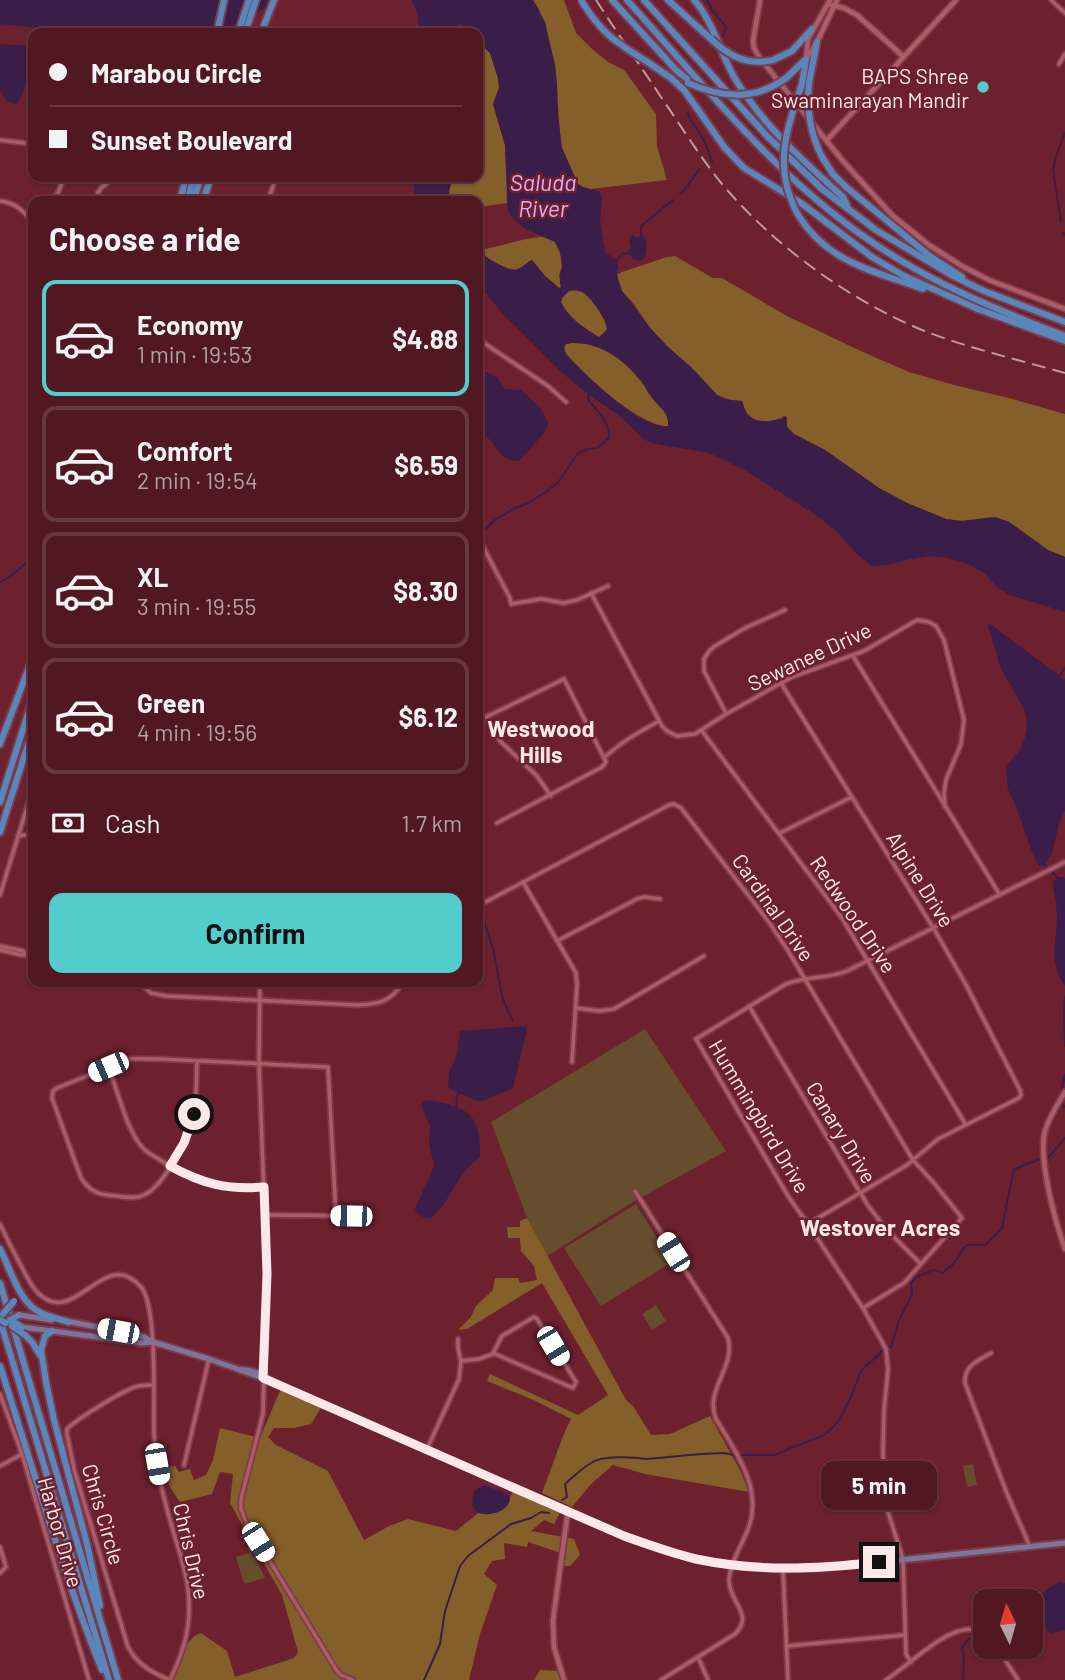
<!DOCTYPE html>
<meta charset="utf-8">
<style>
body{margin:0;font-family:Barlow,sans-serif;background:#58212a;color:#f1f3f6;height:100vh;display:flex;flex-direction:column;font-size:26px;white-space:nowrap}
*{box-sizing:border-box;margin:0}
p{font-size:23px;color:#b5a0a5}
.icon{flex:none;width:38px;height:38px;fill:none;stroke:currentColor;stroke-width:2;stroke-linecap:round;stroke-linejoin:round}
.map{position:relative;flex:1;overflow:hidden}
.panel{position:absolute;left:28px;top:196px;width:455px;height:791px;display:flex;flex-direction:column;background:#521822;border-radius:14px;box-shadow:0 2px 5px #0004,0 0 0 2px #683740}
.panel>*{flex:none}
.guide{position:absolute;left:28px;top:28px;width:455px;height:154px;border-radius:14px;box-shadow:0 2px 5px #0004,0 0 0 2px #683740;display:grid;align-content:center;height:154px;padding:0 21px;background:#521822}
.needle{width:46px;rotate:355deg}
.buttons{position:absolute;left:973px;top:1589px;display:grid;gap:14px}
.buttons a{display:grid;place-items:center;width:70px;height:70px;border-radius:14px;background:#521822;box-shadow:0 2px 5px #0004,0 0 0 2px #683740;font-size:35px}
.end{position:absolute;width:32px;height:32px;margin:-16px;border:9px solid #fce8e9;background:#111;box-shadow:0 0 0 4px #111}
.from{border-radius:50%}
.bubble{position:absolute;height:49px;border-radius:14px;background:#521822;box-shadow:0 2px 5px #0004,0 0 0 2px #683740;font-size:23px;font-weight:700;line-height:49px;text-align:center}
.car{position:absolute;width:21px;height:42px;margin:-21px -10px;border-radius:9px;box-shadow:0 0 5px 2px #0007;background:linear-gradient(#fff 24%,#345 0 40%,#fff 0 76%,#345 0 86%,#fff 0)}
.guide b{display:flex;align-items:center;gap:24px;height:66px;font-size:26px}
.guide b+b{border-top:2px solid #683740}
.guide i{width:18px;height:18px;background:#f1f3f6}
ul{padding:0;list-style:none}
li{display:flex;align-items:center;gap:21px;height:116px;margin:0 14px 10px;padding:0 7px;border:4px solid #683740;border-radius:14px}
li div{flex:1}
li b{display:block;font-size:26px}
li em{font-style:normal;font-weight:700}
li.active{border-color:#53cdcb}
li>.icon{width:63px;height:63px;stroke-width:1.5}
h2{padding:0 21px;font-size:32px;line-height:84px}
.pay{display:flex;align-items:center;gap:18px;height:77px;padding:0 21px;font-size:26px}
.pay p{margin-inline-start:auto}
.action{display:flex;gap:14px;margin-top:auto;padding:14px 21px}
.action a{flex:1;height:80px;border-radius:14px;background:#53cdcb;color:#111;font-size:28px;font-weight:700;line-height:80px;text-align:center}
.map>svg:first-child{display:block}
.green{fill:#654d2d}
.forest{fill:#845f2a}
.water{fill:#3b1d49;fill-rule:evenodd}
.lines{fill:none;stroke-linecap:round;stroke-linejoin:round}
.stream{stroke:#3b1d49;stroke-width:2}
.minor-casing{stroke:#7b3c4d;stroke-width:7}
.tertiary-casing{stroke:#7b3c4d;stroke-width:8}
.primary-casing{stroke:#7b3c4d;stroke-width:9}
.motorway-casing{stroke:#7b3c4d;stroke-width:10}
.minor{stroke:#ae5b65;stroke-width:3.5}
.tertiary{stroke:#ae5b65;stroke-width:4.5}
.primary{stroke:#7c7599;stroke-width:5}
.motorway{stroke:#5a87bb;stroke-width:6}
.rail{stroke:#c3989e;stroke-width:2;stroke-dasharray:14 7;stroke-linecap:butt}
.motorway-bridge-casing{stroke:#7b3c4d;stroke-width:10;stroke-linecap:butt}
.motorway-bridge{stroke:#5a87bb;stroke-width:6}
.route{stroke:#fce8e9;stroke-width:9}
.poi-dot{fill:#53cdcb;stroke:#6d202e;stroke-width:2.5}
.labels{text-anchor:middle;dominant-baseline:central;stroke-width:5;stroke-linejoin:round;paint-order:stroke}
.poi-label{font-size:21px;fill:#fce8e9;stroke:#6d202e;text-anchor:end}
.street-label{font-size:21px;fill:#fce8e9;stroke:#6d202e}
.water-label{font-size:23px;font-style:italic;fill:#ddacf7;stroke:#6d202e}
.neighbourhood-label{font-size:23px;font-weight:bold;fill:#fce8e9;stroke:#6d202e}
</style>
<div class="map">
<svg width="1065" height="1680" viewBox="0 0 1065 1680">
<rect width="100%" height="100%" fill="#6d202e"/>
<g class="green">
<polygon points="645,1029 726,1151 636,1200 547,1256 527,1218 491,1122"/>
<polygon points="636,1204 672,1262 601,1306 564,1248"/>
<polygon points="656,1305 666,1321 652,1330 642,1314"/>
<polygon points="973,1464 977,1485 967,1487 963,1466"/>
<polygon points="249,1545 253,1556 254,1555 265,1578 244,1584 236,1557 249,1553 248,1546"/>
</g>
<g class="forest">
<polygon points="533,0 564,0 576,33 592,49 608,62 624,70 656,114 657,146 667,180 591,189 580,186 578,184 562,148 560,134 555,65 539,9"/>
<polygon points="478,42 490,53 498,78 499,88 493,104 505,145 507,203 478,207 478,201 450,201 449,191 453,177 478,177"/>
<path d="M546,236L555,242L560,253L562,266L559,275L561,287L559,288L545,276L532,260C527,262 522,268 516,270C508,272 485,256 478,251L526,239Z"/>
<path d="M675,256L713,278H722L787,316L863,352L909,372L954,385L1009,398L1065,414V557L1048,550L1009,522L995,517L962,521L946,519L907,503L879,488L825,450L794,434L787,427V417L783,416L780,420C766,422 751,423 745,409L728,399L717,395L690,366L668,347L651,329L633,303L622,291L616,275L622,272L667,257Z"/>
<path d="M569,291C575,290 575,290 581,292C590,295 607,320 607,329L599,337C585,329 568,317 561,302L562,298Z"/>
<path d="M577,342C604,345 624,360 641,381C645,386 648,393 653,399C661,409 668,412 669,426C643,429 577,371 563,349L566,344Z"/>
<polygon points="527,1218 626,1400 633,1406 651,1435 670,1434 710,1416 740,1470 749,1492 645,1474 613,1465 591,1484 572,1507 542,1493 563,1436 571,1419 536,1401 487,1381 490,1374 578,1415 608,1395 542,1283 467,1329 458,1330 470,1318 476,1306 493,1290 495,1278 518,1278 520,1283 537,1280 534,1266 521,1251 520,1238 508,1238 507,1227 520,1227 520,1221"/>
<path d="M282,1386L324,1403L311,1424L294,1428H274L268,1437L276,1445L328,1471L364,1540L389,1526L408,1519L456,1531L478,1513H496L509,1501L514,1487L562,1509L554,1524L544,1520L531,1531L574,1539L580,1555L570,1566H560L561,1553L528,1542L527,1547L504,1543L505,1559L492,1561L484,1574L497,1585L480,1634L469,1680H170C176,1666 186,1637 201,1633L227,1651L235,1677L294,1658L298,1652L282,1595L230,1503L233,1474L220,1472L212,1494L180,1502C172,1491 166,1481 164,1467L175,1466L179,1472L190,1469L194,1480L206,1475L213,1460L220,1428L260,1438Z"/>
<polygon points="540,1670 561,1671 565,1680 534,1680"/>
</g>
<g class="water">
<path d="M0,0H273C255,18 234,27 209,33H65L48,29L0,24Z"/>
<path d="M412,0H533L545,22L555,65L557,83L558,116L562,148L578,184L585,188L595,190L600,192L602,198L600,220L605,252L617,261L618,266L617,275L622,291L651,329L668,347L696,372L717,395L723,399L742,401C744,405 744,409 746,413C753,426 778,421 786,416L787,427L794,434L825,450L879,488L907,503L946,519L962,521L995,517L1009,522L1048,550L1065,557V612L1010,595L998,588L984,573L970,565L949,558L931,556L911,559L888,565L872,566L858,555L837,532L816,515L746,471L709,453L651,443L644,439L617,414L589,395L559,370L501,312L478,283V251C485,257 510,273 518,269C524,267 527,262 532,260L545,276L559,288L561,287C558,275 562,274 562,264C562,256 559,249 555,242L525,229L512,217L507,208V182L505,145L493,104L499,88L498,78L490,53L478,42V33H467L461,24L459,25L460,33H420L417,12ZM569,291C574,290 576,290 581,291C590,295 607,320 607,329L604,334L599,337C585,329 567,317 561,302L562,298ZM571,343C600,342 624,359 641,381C645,386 648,393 653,399C661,409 669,412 668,426C640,430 585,374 566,354L564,347L566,344Z"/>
<path d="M0,44L33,46V71C23,80 26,95 16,104L8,102L0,91Z"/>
<polygon points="414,177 453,177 449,191 450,201 415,201"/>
<polygon points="633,235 637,238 641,235 644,236 647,244 645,257 640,261 634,260 628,253 631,247 629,238"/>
<path d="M487,372L497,377L505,389L521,390L540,407L548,423L545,432L519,461C504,462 499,451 491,441C487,437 482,433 478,429V373Z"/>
<polygon points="990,624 1065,680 1065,810 1059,823 1052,854 1044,865 1039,866 1033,855 1017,809 1008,789 1006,771 1008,764 1020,750 1024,741 1027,727 1026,716 1024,709 1001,669 988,626"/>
<path d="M1059,877H1064L1065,880V985C1049,966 1056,942 1057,920C1057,908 1055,897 1053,886V882Z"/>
<polygon points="525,1026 527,1029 513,1088 480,1102 458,1093 448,1087 449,1073 457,1054 460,1031"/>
<path d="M425,1100C466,1105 482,1113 480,1158C457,1171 452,1201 431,1218C424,1218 418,1216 415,1209L434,1166L429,1143L430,1126L421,1105Z"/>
<path d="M484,1485L510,1495C510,1500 510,1502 507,1506C501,1514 480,1518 474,1509C471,1504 473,1497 474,1491Z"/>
<polygon points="1059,1582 1065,1583 1065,1630 1050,1634 1037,1615 1036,1602 1046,1590"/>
</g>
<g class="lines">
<g class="stream">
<polyline points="707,0 712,10 726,27 723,36"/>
<path d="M688,113C690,122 699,130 703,139C707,146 709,154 712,162"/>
<polyline points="681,194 700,169"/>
<polyline points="1061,222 1053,170 1056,156 1065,133"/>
<polyline points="1064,233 1065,235"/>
<polyline points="641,236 641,226 673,200"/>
<polyline points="617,261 622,254 629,253"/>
<path d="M482,533L495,520L515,508L529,503L557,484L578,453L587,449L597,448L609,438C611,425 598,411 589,401L588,397L590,394"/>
<path d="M0,582C14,577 21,565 33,558"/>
<polyline points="1059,676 1065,668"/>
<polyline points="1044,864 1059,879"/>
<path d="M481,910C485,926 492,942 495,958C500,983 499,997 513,1021"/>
<polyline points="1065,997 1064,1011 1065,1046"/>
<polyline points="1061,1093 1065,1075"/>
<polyline points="1062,1099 1062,1104 1065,1107"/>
<polyline points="456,1106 458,1093"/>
<polyline points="1047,1159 1065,1138"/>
<path d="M887,1347H891L899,1320L912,1295L911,1283L916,1277L933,1270L943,1273C947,1269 953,1265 956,1260C967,1243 963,1244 985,1245L1002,1228L1014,1169L1040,1159"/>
<polyline points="741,1455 774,1455 824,1435 831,1429 840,1419 851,1397 861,1371 883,1350"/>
<path d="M562,1500L567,1497L565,1484C573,1477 582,1468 591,1463C602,1455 633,1457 647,1459L701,1454L724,1453L734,1455"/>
<polyline points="1031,1617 1037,1615"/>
<polyline points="979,1627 980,1624 985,1621"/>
<polyline points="424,1680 440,1644 445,1611 460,1566 468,1556 511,1524 531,1518 541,1512 549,1513"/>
<polyline points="963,1680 964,1660 962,1647 970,1638 978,1635"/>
</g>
<g class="minor-casing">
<g id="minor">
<polyline points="1051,0 1065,13"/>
<polyline points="319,33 329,32 338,33"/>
<polyline points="1059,64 1065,54"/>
<polyline points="0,140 33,144"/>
<polyline points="270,196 279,201"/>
<path d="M0,201C16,203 24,211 33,223"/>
<polyline points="49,201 58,193 64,177"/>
<polyline points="93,201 101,188 115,177"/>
<polyline points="268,201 276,177"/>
<polyline points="478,339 548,386 566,402"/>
<polyline points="478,537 510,598 511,604 541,599 564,603 577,600 608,586"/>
<polyline points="591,593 662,726 667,731 677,736 695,734 726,714 792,677 864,651 917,620 929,622 936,626 944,640 964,720 961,744 946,780 944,793 945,807"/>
<polyline points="853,656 1000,895"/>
<polyline points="781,683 934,929 965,983 1020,1090 1021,1095 1019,1098 938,1139 907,1165 808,1224"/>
<polyline points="726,713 704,671 704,659 710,650 715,646 745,628 785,610"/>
<polyline points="486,717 501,742 537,776 551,796"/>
<polyline points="478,721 564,679 604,758"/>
<polyline points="702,731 842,918 966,1125"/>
<path d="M497,823L602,767L606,762L604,758C621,742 639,732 659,721"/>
<polyline points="780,833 852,797"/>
<polyline points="18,836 33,834"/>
<polyline points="523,882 576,973 577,985 572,1062"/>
<polyline points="0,895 33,788"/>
<polyline points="478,906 669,805 674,804 681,808 769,922 787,949 913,1160 934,1183 962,1218 904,1283 863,1308"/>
<polyline points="557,941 637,899 644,897 660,899"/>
<polyline points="0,946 23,951 27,955 22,955 0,950"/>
<path d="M139,982L151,993L166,996L358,1005C382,1004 390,1001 404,982"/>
<polyline points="260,982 259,1063 267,1274 263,1414 241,1499 241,1509 246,1522 337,1671 341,1675 353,1680"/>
<polyline points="749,1006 867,1204 885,1228 921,1264"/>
<polyline points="576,1008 600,1011 614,1009 704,956"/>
<path d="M197,1061C196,1078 197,1097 194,1114C190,1136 164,1186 144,1195C136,1199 126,1197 117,1196C100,1195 91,1193 81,1178L52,1098L53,1091L57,1088L129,1059C153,1058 177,1060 201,1061C243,1063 286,1065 328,1067L336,1216"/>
<path d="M108,1067C118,1090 126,1129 142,1147C147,1153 154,1156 160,1160C196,1182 222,1190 264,1187"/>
<path d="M635,1191L728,1338C736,1367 704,1390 716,1419C735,1451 764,1489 748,1529C742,1545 730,1563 729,1580C729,1603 755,1614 735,1634L661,1680"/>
<polyline points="265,1215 366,1216"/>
<path d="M0,1224C6,1237 12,1249 19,1262C25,1272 29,1284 38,1293C75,1330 104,1244 141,1287C158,1307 153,1403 154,1433C155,1465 163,1496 172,1527C179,1552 189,1577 189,1604C190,1632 182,1655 170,1680"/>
<polygon points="534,1317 537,1319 576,1382 573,1388 493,1353 502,1336"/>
<path d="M991,1353C978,1361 964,1365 965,1383L1006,1491L1030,1547"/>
<polyline points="461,1361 479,1359 493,1354"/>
<path d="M152,1385C146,1385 141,1385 135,1387C121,1392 78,1418 67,1429V1434L74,1469L128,1647C137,1664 152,1673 170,1680"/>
<polyline points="0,1394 22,1454 89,1680"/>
<polyline points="427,1449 459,1379 461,1361 458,1348 458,1339"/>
<polyline points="184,1465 209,1359"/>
<polyline points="0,1466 22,1454"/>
<polyline points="0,1547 6,1567 0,1573"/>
<polyline points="783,1569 788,1680"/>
<polyline points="787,1646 905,1635"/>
<polyline points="997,1647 1018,1680"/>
<polyline points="698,1657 708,1680"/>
<path d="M911,1662L906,1654L903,1559L888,1512L885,1486L883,1452L884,1410L888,1370L886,1349L863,1308L814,1233L788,1196L696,1039L786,984C806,976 827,979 847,971L1065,862"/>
<path d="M886,1680C907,1666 940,1634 963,1630C971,1628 978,1630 985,1634"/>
</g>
</g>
<g class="tertiary-casing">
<g id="tertiary">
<polyline points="760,0 753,41 754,48 759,57 842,160 892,215 929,245 962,266 989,280 1065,309"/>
<polyline points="828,4 844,8 857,15 904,57"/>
<polyline points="806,59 817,42 837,0"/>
<polyline points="806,59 808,39 830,0"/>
<polyline points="827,140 956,0"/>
<path d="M1065,1092C1057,1105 1049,1117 1045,1131C1038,1159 1055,1221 1065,1249"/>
<polyline points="564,1680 554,1647 553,1620 568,1511"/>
</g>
</g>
<g class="primary-casing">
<g id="primary">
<polyline points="19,1315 52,1320"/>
<polyline points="66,1321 123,1332 144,1337 153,1342 209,1359 260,1377"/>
<polyline points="22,1327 143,1343 151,1342"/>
<path d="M240,1370C253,1368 267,1379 279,1385L624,1536L671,1552L699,1560L741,1566L783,1569L823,1568L1065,1543"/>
</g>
</g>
<g class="motorway-casing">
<g id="motorway">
<polyline points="612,0 676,70 693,84"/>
<path d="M627,0C703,84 775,176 869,240C929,282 997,310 1065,336"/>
<polyline points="644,0 767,136 822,189 876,230 953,276 984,291 1065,322"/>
<polyline points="668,0 711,39"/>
<path d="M694,0C713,21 720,52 734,77C762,124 802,160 843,197L847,205"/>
<polyline points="217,33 224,0"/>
<polyline points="238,33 249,0"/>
<polyline points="245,33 256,0"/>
<polyline points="261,33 274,0"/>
<polyline points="773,60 792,51 812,29"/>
<polyline points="646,61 671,78 684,90 725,148 744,168 801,203 872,257 904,276 978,309 1065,341"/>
<polyline points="786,78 806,59"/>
<polyline points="809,83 817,42"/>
<polyline points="802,84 806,59"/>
<polyline points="822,157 833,174 846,187 931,257 962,277"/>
<polyline points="180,201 186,177"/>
<polyline points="187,201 194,177"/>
<polyline points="193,201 201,177"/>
<polyline points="203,201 211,177"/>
<path d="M797,213C827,263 872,270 923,289"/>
<polyline points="0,744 33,657"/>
<polyline points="0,802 33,698"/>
<polyline points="0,832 33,729"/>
<path d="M0,1249C11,1270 19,1303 41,1313C49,1317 59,1319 68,1322"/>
<polyline points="0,1283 118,1680"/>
<polyline points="0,1320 109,1680"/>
<polyline points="52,1331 45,1336 41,1350 46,1382 54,1420 87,1544 100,1606"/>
<polyline points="25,1335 32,1342 40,1355"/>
<path d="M0,1366C33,1468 62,1571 102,1670"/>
</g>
</g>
<use href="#minor" class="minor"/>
<use href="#tertiary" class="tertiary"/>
<use href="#primary" class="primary"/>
<use href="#motorway" class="motorway"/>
<path class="rail" d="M596,0C617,33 640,65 661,97C681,126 700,157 722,184C775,247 852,302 927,332C972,349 1019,360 1065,373"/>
<g class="motorway-bridge-casing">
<g id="motorway-bridge">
<path d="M581,0C601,33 614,41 646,61"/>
<path d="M711,39C729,56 747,66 773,60"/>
<path d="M688,83C722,98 755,101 786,78"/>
<path d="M809,83C806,110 810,133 822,157"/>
<path d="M797,213C773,166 786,131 802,84"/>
<polyline points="3,1314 14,1301"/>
<polyline points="19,1315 10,1320 22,1327"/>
<polyline points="0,1320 6,1323"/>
<polyline points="12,1326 25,1335"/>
</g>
</g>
<use href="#motorway-bridge" class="motorway-bridge"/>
</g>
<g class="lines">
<path class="route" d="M194,1114L184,1143L170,1166C203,1184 227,1190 264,1187L267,1274L263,1378L624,1536C647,1544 671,1553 696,1559C757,1572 817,1569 879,1562"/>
</g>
<circle class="poi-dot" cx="983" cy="87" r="7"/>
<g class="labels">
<g class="poi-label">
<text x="969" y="75">BAPS Shree<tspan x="969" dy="24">Swaminarayan Mandir</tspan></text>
</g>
<g class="street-label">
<text transform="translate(809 656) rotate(-25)">Sewanee Drive</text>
<text transform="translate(921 879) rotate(58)">Alpine Drive</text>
<text transform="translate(774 907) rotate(55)">Cardinal Drive</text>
<text transform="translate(854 914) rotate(56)">Redwood Drive</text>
<text transform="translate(760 1116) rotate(59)">Hummingbird Drive</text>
<text transform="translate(842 1132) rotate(59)">Canary Drive</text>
<text transform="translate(104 1514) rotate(74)">Chris Circle</text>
<text transform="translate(61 1532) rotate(74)">Harbor Drive</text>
<text transform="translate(192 1551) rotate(77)">Chris Drive</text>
</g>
<g class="water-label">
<text x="543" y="182">Saluda<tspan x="543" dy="26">River</tspan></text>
</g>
<g class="neighbourhood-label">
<text x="541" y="728">Westwood<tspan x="541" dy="26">Hills</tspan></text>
<text x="880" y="1227">Westover Acres</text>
</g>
</g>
</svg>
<div class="buttons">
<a><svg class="needle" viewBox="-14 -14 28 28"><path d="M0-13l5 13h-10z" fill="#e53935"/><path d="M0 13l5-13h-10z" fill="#b5a0a5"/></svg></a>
</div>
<i class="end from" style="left:194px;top:1114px"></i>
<i class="end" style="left:879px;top:1562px"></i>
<div class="bubble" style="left:821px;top:1461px;width:116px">5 min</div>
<i class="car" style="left:108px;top:1067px;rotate:247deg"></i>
<i class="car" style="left:351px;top:1216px;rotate:271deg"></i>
<i class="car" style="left:673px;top:1252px;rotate:328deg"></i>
<i class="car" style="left:118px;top:1331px;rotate:281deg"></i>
<i class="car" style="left:553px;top:1346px;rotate:149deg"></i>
<i class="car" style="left:157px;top:1464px;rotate:170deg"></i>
<i class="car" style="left:258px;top:1542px;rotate:148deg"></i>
<div class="guide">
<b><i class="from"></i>Marabou Circle</b>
<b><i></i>Sunset Boulevard</b>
</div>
<section class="panel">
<h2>Choose a ride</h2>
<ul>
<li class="active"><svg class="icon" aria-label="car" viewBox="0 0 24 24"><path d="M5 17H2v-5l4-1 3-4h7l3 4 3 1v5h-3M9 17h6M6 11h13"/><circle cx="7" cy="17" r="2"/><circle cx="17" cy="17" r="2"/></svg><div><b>Economy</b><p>1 min · 19:53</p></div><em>$4.88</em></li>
<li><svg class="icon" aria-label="car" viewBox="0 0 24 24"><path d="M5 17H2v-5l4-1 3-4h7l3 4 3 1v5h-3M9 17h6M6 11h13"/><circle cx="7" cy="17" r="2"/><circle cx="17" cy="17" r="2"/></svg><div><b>Comfort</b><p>2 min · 19:54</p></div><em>$6.59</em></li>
<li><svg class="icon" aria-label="car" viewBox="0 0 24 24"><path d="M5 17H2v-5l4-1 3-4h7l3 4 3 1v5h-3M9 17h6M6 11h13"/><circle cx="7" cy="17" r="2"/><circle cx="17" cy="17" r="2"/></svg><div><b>XL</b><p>3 min · 19:55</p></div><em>$8.30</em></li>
<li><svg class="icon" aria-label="car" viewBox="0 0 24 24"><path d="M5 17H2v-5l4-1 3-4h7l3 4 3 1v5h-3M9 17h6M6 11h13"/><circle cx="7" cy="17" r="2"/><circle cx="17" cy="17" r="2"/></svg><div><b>Green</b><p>4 min · 19:56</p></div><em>$6.12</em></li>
</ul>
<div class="pay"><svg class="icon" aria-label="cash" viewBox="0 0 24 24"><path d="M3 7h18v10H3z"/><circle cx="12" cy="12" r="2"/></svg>Cash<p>1.7 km</p></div>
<div class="action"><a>Confirm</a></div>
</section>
</div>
